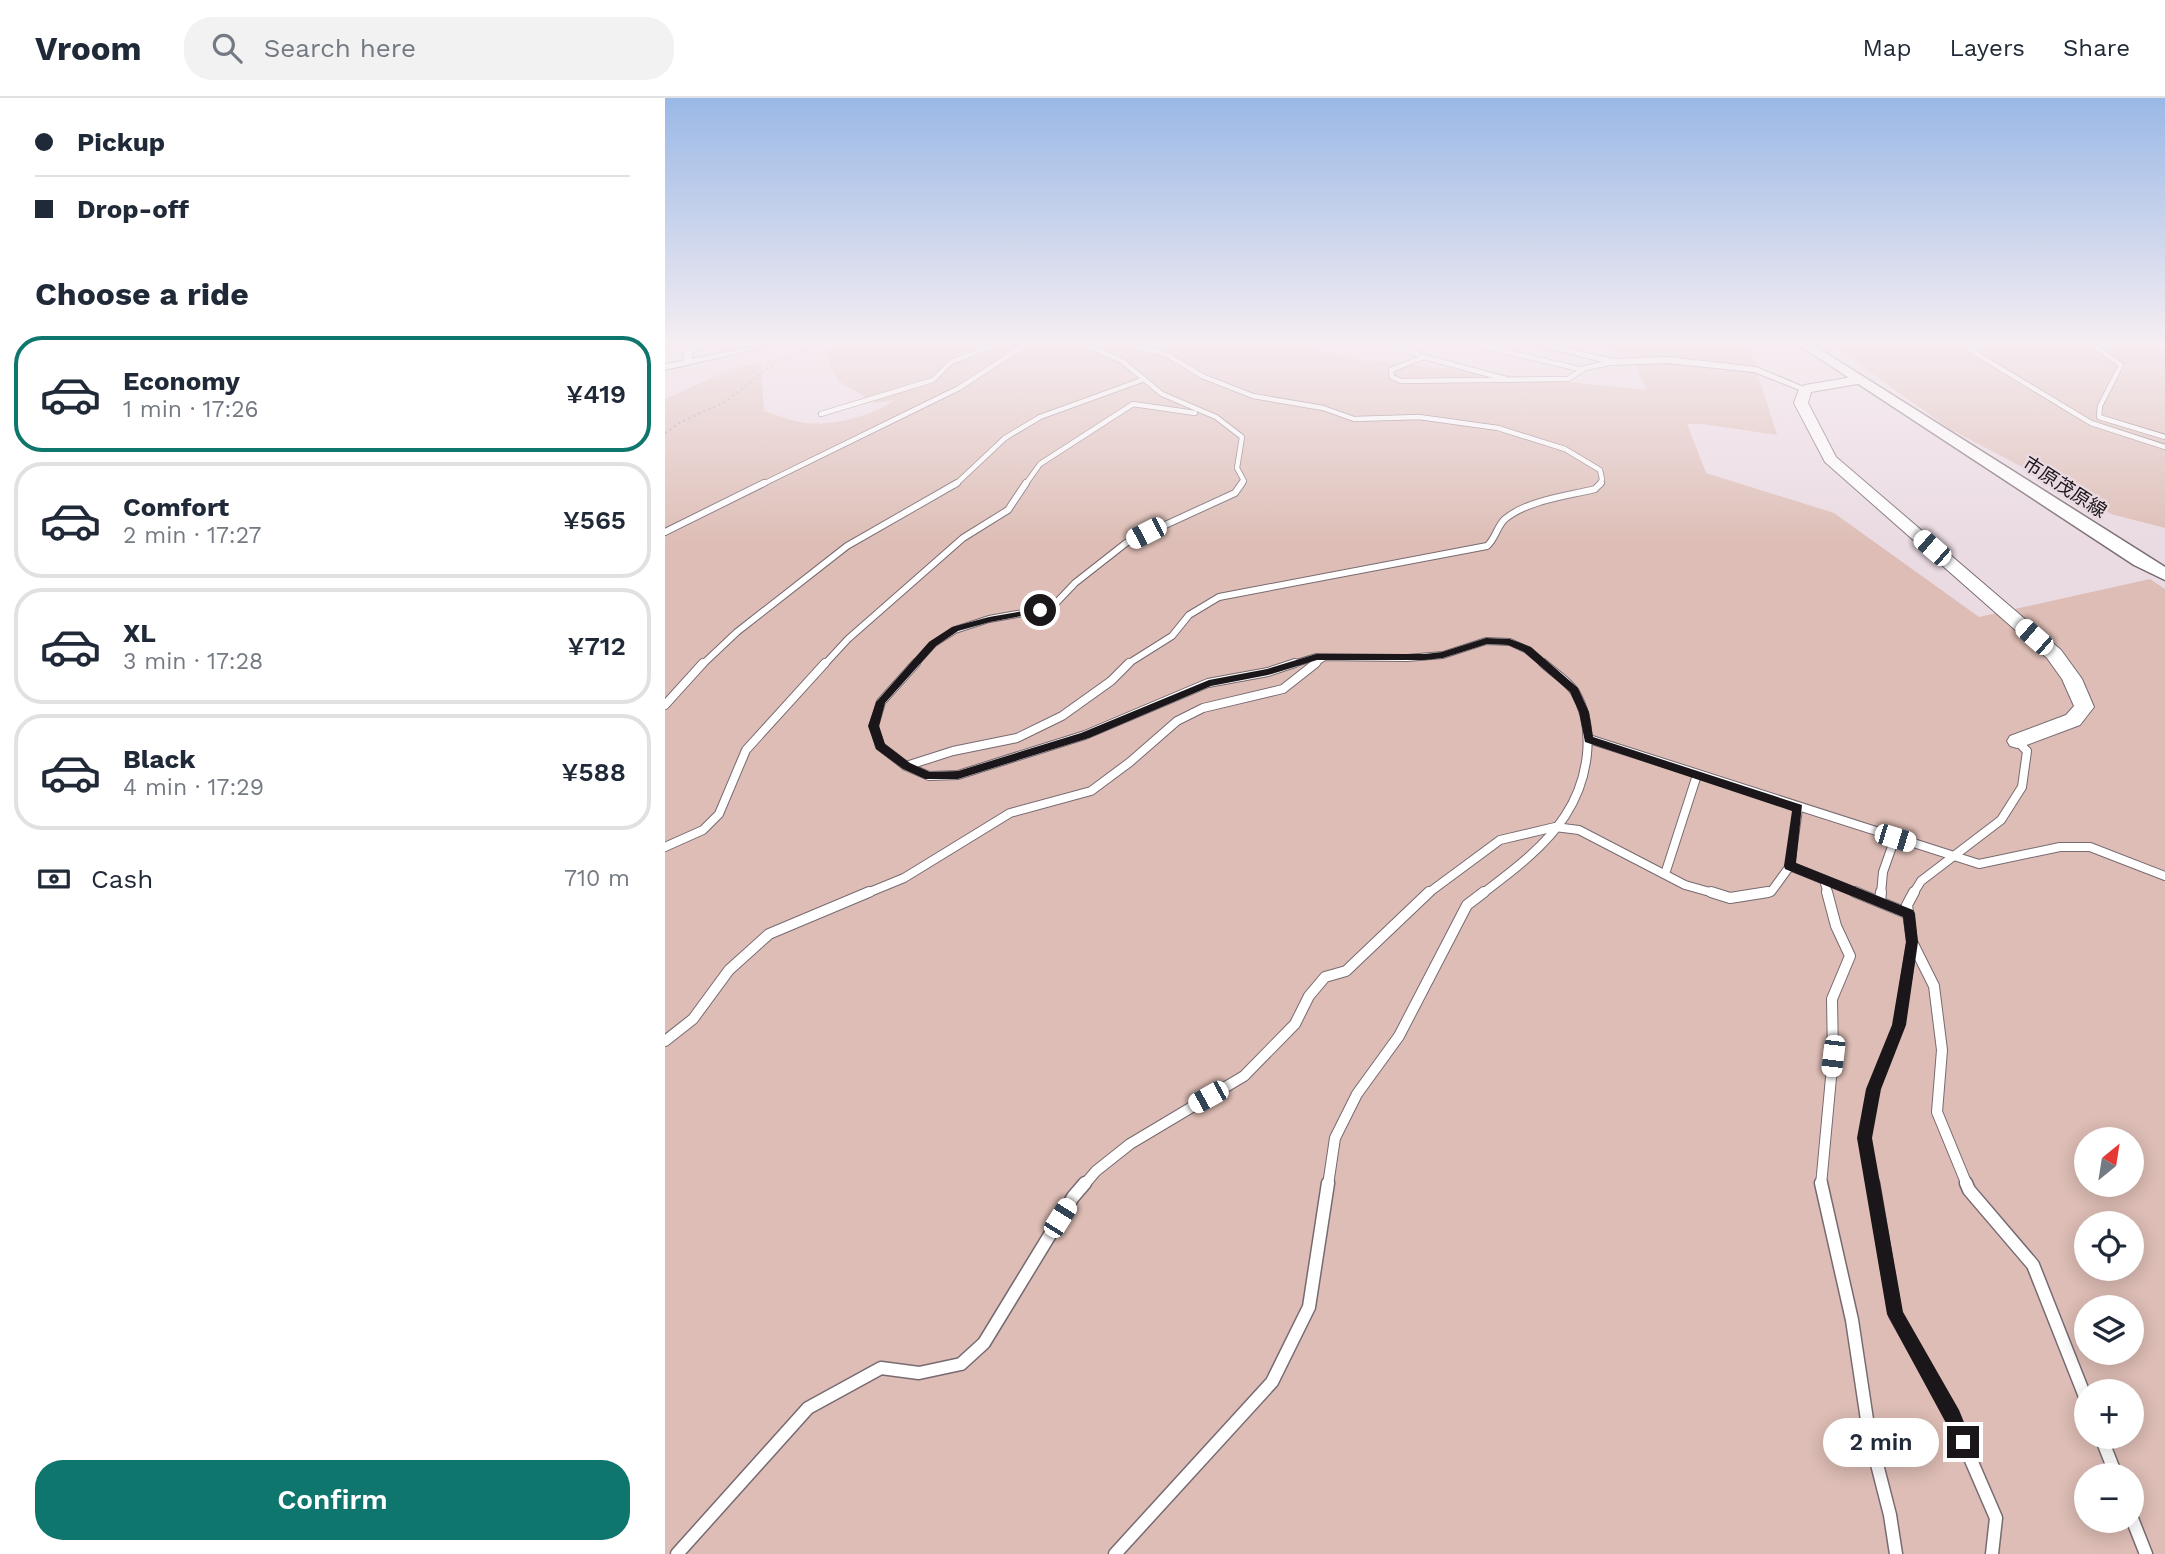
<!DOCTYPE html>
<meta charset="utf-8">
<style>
body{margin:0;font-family:"Work Sans","Noto Sans JP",sans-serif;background:#f2f2f3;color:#1f2937;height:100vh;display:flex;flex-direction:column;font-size:26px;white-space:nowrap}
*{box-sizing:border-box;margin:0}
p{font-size:23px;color:#747a83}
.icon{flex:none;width:38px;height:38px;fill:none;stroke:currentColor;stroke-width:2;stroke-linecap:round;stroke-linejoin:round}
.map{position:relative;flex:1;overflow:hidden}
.drawer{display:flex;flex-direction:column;background:#fff;width:665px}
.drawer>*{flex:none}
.top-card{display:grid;align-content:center;height:154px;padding:0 35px;background:#fff}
.needle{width:46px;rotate:30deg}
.buttons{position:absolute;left:1409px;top:1029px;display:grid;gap:14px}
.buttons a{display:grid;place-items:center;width:70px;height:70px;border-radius:50%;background:#fff;box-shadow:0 4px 18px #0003;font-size:35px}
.end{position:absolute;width:32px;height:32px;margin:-16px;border:9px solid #1b1619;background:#fff;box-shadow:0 0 0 4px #fff}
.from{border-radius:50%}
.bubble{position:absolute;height:49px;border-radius:24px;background:#fff;box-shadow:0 4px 18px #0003;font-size:23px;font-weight:600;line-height:49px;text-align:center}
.car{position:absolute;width:21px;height:42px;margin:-21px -10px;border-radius:9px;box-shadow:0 0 5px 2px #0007;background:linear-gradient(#fff 24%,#345 0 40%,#fff 0 76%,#345 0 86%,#fff 0)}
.top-card b{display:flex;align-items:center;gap:24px;height:66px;font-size:26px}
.top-card b+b{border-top:2px solid #e0e1e3}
.top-card i{width:18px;height:18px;background:#1f2937}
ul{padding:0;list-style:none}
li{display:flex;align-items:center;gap:21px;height:116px;margin:0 14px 10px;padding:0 21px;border:4px solid #e0e1e3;border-radius:28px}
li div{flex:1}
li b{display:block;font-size:26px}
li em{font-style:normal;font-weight:600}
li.selected{border-color:#0f766e}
li>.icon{width:63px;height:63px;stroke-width:1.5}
h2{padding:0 35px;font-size:32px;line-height:84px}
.pay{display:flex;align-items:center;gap:18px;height:77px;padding:0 35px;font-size:26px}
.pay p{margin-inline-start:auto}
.button{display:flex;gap:14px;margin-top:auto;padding:14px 35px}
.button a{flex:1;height:80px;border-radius:28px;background:#0f766e;color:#fff;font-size:28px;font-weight:600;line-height:80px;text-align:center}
header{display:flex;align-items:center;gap:42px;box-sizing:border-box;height:98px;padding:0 35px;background:#fff;border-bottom:2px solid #e0e1e3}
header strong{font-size:33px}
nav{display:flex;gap:38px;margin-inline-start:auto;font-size:24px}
.search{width:490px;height:63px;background:#f2f2f3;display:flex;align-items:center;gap:18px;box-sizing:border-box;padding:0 24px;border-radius:28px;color:#747a83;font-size:26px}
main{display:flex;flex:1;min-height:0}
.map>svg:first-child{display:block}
.green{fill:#ddbdb5;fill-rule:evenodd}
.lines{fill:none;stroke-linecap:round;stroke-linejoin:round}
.lane-far4-casing{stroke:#776a71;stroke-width:6}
.lane-far3-casing{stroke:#776a71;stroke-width:8}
.lane-far2-casing{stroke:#776a71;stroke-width:10}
.lane-far1-casing{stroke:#776a71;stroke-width:12}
.lane-casing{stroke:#776a71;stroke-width:15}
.street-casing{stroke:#776a71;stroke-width:2}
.secondary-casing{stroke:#776a71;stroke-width:2}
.primary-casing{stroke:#776a71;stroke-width:3}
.path{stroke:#a5999f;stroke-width:2;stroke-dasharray:2 3.5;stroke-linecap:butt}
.lane-far4{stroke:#fff;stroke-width:4.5}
.lane-far3{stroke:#fff;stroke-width:6}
.lane-far2{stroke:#fff;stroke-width:8}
.lane-far1{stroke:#fff;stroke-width:10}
.lane{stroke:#fff;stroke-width:12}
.street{fill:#fff;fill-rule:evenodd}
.secondary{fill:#fff;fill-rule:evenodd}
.primary{fill:#fff;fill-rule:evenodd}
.route{fill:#1b1619}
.labels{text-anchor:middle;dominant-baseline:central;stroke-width:5;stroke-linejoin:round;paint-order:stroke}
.far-street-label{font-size:19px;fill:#1b1619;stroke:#eadae2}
</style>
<header>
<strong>Vroom</strong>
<div class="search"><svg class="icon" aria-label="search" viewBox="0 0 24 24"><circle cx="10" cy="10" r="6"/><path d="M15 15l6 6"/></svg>Search here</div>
<nav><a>Map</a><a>Layers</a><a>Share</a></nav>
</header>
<main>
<section class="drawer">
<div class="top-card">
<b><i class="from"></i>Pickup</b>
<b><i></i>Drop-off</b>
</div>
<h2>Choose a ride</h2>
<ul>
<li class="selected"><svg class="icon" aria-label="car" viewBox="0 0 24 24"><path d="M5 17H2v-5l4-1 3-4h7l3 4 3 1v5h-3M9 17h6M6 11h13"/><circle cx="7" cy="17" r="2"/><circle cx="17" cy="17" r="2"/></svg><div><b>Economy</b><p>1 min · 17:26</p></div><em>¥419</em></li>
<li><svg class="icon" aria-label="car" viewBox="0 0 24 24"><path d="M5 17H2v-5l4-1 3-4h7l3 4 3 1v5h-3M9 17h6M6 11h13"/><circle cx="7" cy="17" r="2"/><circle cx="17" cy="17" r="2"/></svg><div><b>Comfort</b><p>2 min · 17:27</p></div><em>¥565</em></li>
<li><svg class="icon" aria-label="car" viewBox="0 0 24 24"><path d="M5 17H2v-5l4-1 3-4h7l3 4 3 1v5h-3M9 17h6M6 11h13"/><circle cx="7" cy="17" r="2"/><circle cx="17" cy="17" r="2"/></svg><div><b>XL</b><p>3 min · 17:28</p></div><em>¥712</em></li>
<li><svg class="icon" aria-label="car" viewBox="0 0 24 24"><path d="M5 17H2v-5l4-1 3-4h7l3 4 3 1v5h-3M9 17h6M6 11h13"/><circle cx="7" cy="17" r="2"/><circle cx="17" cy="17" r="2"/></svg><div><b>Black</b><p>4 min · 17:29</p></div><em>¥588</em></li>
</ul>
<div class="pay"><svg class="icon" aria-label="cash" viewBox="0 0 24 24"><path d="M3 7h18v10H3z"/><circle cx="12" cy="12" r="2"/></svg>Cash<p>710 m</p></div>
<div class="button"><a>Confirm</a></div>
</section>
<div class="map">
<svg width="1500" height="1456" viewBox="0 0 1500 1456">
<rect width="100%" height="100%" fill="#eadae2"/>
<g class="green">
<path d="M180,245H631L630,246L688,261L981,292L967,259L930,245H1080L1088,261L1112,337L1037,326H1022L1041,375L1169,415L1314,519L1485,481L1500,491V1456H0V301L69,270L96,265L99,313C112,317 128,324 141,325C170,328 206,318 230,302L210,305L173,283L159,255ZM1421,1041H1466V1087H1421ZM1421,1125H1466V1171H1421ZM1421,1209H1466V1255H1421ZM1421,1293H1466V1339H1421ZM1421,1377H1466V1423H1421Z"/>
<polygon points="1165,245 1500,245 1500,430 1446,416 1283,330"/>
</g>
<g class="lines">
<g class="lane-far4-casing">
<g id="lane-far4">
<polyline points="416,245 457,263 497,296 551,319 577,339 572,370 579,383 576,387"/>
<polyline points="457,245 501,256 537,278 588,298 658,310 689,321 754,319 833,330 900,351 935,372 937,381 935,387"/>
<polyline points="725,245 759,259 726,272 727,279 736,283 903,281 920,270 949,264"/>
<polyline points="805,245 918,272"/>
<polyline points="1425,245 1456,267 1435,308 1434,319 1500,339"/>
<polyline points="1305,252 1426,325 1500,349"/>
<polyline points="759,259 841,281"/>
<polyline points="156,316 268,282 286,264 334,245"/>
<polyline points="96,387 294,290 363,245"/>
<polyline points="290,387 340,340 375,319 477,282"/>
<polyline points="360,387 375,366 468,306 530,315"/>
</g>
</g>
<g class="lane-far3-casing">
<g id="lane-far3">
<polyline points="0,434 99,385"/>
<polyline points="37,567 72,534 182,448 292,385"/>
<polyline points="159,567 183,541 298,440 343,412 361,385"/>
<polyline points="249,567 268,546 290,532 324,521 375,512 392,504 410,485 461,445 570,395 577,385"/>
<path d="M461,567L507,538L524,517L554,499L822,448C831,440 832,428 840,421C863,402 903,398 930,391L936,385"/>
<polyline points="625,567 651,559 742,560 778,557 821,543 845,544 862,552 880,567"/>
<polyline points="648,567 659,559"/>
</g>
</g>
<g class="lane-far2-casing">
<g id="lane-far2">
<polyline points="251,565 216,604 209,628 215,648 241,668 264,678 293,677 420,637 543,585 603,574 630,565"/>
<polyline points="0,607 38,565"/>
<polyline points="924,641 1314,766 1395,749 1425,749 1500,778"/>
<polyline points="241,668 288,653 352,640 397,618 446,583 464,565"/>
<polyline points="0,749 38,732 54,716 81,652 160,565"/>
<polyline points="1125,768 1195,796"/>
<polyline points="1000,776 1032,677"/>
<polyline points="1159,782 1163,796"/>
<polyline points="200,796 239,780 345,715 426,693 465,664 512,623 538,610 618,591 651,565"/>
<polyline points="762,796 835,742 890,729 914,732 1020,787 1052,796"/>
<path d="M817,796C846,774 879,750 900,718C923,683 932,632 910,594C903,583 888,574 878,565"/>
<polyline points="1091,796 1106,794 1125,768 1133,711"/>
<polyline points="1216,796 1218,774 1230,740"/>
<polyline points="1248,796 1256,783 1336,722 1357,689 1362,653 1352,643"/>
</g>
</g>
<g class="lane-far1-casing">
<g id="lane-far1">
<polyline points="1046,794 1065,800 1103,794"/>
<polyline points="1190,794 1244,816"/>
<polyline points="1215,804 1216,794"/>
<polyline points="1247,844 1269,888 1277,952 1272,1014 1302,1087"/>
<polyline points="0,943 28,921 64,872 104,836 204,794"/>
<polyline points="419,1087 431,1073 465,1046 579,978 630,926 644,898 660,879 681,873 764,794"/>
<polyline points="663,1087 670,1040 692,996 734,938 802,807 819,794"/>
<polyline points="1156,1087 1168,958 1167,901 1185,858 1171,828 1162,794"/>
<polyline points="1208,1087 1200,1040 1209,991 1234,927 1247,844 1242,807 1249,794"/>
</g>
</g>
<g class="lane-casing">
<g id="lane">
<polyline points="1156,1085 1187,1222 1204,1335 1225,1417 1231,1456"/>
<polyline points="1208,1085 1230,1216 1287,1318 1331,1420 1327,1456"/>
<polyline points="1301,1085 1304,1092 1368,1167 1421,1301"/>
<polyline points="1436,1339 1451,1377"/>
<polyline points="1466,1418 1481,1456"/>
<polyline points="12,1456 143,1310 216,1270 254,1275 296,1266 319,1245 408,1099 420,1085"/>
<polyline points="450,1456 607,1284 644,1209 663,1085"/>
</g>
</g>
<g class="street-casing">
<g id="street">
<polygon points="33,245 42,245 26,256 27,261 104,245 118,245 0,272 0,266 18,263 19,253"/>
<polygon points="864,245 877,245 949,261 1003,259 1091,269 1144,291 1137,293 1089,274 1003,265 949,267"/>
<polygon points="1292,245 1301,245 1306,249 1317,245 1327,245 1305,254"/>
</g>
</g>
<g class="secondary-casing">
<polygon id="secondary" points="1194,278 1200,282 1198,285 1146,294 1143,305 1171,359 1396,552 1417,581 1429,609 1415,627 1359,648 1352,650 1345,648 1342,643 1345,638 1401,617 1409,608 1397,581 1382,560 1160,364 1129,305 1134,291 1140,287"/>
</g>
<g class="primary-casing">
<polygon id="primary" points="1131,245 1145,245 1500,469 1500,482 1469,467"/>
</g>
<polyline class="path" points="0,335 16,324 62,303 112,263 157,245"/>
<use href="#lane-far4" class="lane-far4"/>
<use href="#lane-far3" class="lane-far3"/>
<use href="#lane-far2" class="lane-far2"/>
<use href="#lane-far1" class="lane-far1"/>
<use href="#lane" class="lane"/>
<use href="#street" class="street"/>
<use href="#secondary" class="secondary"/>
<use href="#primary" class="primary"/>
</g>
<linearGradient id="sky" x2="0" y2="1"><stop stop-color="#9ab8e6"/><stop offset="0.55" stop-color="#f6eef2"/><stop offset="1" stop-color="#f6eef2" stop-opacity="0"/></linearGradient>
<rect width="1500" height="448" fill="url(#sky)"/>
<polygon class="route" points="375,510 378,510 378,514 325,524 293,533 271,548 220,605 214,628 220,646 245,665 265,674 293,673 416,635 544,582 602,571 651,556 760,556 777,554 821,540 845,541 866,549 913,590 924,614 928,639 1137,707 1131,765 1248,812 1250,816 1253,844 1241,927 1216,991 1207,1040 1238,1214 1294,1312 1307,1344 1305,1350 1298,1353 1292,1350 1281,1325 1222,1216 1192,1040 1201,991 1227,927 1241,844 1238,819 1120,771 1119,768 1127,713 920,644 914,614 905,594 859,554 843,547 822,546 778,560 760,562 652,562 603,577 546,588 424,640 293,681 260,681 238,671 211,651 203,628 211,604 264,544 287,529 324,519"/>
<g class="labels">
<g class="far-street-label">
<text transform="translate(1400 389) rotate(33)">市原茂原線</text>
</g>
</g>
</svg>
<div class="buttons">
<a><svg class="needle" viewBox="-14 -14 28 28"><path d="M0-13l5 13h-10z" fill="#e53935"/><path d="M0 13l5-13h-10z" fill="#747a83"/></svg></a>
<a><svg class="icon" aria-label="locate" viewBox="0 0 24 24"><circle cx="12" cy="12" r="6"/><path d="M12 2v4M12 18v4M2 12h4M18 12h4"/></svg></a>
<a><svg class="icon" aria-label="layers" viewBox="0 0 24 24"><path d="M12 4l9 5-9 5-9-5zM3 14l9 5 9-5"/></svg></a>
<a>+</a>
<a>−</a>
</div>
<i class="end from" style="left:375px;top:512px"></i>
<i class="end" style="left:1298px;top:1344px"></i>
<div class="bubble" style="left:1158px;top:1320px;width:116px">2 min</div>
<i class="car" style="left:481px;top:435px;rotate:243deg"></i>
<i class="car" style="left:1267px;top:450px;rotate:311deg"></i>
<i class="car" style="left:1369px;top:539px;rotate:311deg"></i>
<i class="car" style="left:1230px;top:740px;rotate:107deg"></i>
<i class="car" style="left:1168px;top:958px;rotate:187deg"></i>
<i class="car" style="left:543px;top:999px;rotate:241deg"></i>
<i class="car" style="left:395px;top:1120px;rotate:32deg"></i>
</div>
</main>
